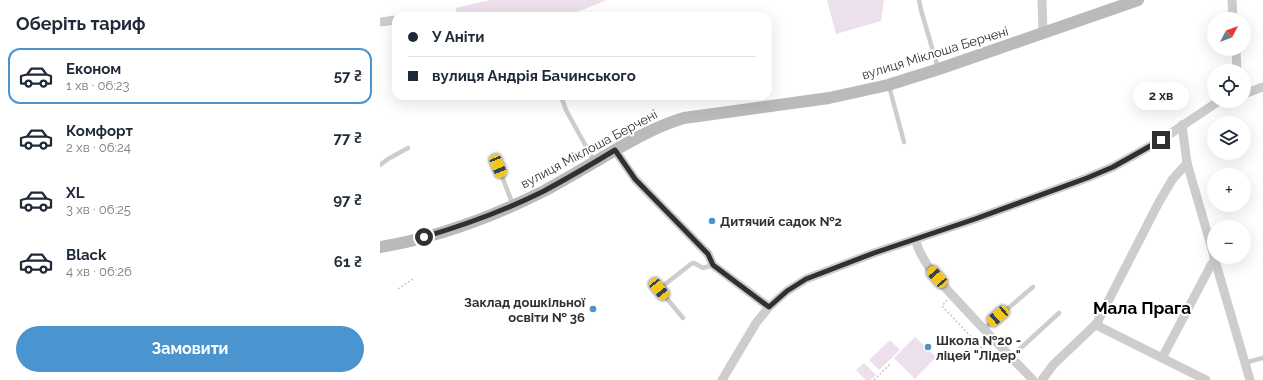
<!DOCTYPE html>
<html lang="uk">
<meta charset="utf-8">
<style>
body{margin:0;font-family:Raleway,sans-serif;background:#f2f2f3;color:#1f2937;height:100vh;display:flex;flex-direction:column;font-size:15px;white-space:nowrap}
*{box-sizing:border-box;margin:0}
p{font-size:13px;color:#747a83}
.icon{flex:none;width:22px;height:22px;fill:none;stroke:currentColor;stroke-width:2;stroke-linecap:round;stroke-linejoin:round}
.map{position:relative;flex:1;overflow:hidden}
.sheet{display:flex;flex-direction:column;background:#fff;width:380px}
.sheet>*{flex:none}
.guide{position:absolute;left:12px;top:12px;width:380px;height:88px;border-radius:12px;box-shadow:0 4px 16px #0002;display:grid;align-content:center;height:88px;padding:0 16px;background:#fff}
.needle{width:26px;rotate:49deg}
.controls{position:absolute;left:827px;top:12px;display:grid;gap:8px}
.controls a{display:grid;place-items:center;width:44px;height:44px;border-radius:50%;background:#fff;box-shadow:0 4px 16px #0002;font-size:20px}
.end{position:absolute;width:18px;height:18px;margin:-9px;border:5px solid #303030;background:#fff;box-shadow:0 0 0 2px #fff}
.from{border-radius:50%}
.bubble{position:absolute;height:28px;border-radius:14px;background:#fff;box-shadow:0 4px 16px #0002;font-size:13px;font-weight:700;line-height:28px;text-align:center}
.car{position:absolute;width:12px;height:24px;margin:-12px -6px;border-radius:5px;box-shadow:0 0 3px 1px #0007;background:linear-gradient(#f5c518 24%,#345 0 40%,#f5c518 0 76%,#345 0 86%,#f5c518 0)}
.guide b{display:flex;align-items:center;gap:14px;height:38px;font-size:15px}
.guide b+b{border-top:1px solid #e0e1e3}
.guide i{width:10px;height:10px;background:#1f2937}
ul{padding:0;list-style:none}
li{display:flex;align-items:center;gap:12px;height:56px;margin:0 8px 6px;padding:0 8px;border:2px solid transparent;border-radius:12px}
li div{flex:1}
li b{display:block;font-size:15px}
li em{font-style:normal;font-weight:700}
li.active{border-color:#4a94d0}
li>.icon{width:36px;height:36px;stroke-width:1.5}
h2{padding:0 16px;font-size:18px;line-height:48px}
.button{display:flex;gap:8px;margin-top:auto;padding:8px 16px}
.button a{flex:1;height:46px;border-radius:24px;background:#4a94d0;color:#fff;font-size:16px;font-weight:700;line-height:46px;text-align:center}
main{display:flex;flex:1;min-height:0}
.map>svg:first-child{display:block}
.green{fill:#ebe0eb}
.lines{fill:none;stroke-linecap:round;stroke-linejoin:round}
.path{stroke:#c7c7c7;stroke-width:1.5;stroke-dasharray:2 2;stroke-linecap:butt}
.lane{stroke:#cdcdcd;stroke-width:4.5}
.street{stroke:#cdcdcd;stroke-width:9}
.secondary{stroke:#bababa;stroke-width:12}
.route{stroke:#303030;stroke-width:5}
.poi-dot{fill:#4a94d0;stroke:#fff;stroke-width:1.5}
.labels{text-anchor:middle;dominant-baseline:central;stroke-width:4;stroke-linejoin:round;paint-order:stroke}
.street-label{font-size:13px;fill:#303030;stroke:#fff}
.poi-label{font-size:13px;font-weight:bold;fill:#303030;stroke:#fff;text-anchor:start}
.district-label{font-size:17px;font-weight:bold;fill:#000;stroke:#fff}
</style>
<main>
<section class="sheet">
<h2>Оберіть тариф</h2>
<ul>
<li class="active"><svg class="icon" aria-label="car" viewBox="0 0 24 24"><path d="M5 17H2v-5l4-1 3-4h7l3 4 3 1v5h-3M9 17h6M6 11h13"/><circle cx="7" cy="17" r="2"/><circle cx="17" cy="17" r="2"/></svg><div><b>Економ</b><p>1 хв · 06:23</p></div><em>57 ₴</em></li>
<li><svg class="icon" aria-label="car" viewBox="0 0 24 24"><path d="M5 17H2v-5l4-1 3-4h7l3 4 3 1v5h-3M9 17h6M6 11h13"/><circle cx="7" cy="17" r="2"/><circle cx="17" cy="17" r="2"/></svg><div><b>Комфорт</b><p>2 хв · 06:24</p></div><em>77 ₴</em></li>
<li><svg class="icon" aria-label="car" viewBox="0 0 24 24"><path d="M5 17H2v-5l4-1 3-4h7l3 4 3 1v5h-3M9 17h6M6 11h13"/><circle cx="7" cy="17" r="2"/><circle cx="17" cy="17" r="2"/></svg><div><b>XL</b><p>3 хв · 06:25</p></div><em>97 ₴</em></li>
<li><svg class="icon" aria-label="car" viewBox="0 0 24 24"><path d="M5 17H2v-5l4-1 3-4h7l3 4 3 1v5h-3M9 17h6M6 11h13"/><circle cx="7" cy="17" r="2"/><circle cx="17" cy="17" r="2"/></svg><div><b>Black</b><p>4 хв · 06:26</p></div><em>61 ₴</em></li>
</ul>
<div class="button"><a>Замовити</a></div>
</section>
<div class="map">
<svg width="883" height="380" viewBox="0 0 883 380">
<rect width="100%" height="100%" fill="#fff"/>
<g class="green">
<polygon points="110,0 227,0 187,16 77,16 76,8"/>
<polygon points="447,0 504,0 501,21 456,34"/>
<polygon points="535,337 556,357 535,379 514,358"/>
<polygon points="510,340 520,350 499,370 489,360"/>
<polygon points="484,363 496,375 490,380 486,380 476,370"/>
</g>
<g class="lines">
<g class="path">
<polyline points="18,289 33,279"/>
<polyline points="567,300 562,306 612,359"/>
<polyline points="494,380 510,364"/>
</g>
<g class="lane">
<polyline points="539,0 541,10 558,68"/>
<polyline points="509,86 524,142"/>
<polyline points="181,96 186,110 214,161"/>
<polyline points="0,165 8,159 28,148"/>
<polyline points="118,166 133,205"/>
<polyline points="303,318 279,289 311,264 314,263 323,268 333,265"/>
<polyline points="604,329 653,287"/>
<polyline points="631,357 679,313"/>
<polyline points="864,363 883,358"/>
</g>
<g class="street">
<polyline points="662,0 663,33"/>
<polyline points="852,0 853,19"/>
<polyline points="0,22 16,20"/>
<polyline points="856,49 857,71"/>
<polyline points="864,94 883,87"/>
<polyline points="802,125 807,163 834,256"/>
<polyline points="235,150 255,179 328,254 333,265 389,307"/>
<path d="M535,239C543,267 566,288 585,309C607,333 630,356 653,380"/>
<polyline points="834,257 870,380"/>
<polyline points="717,323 720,327 826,380"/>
<polyline points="782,358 831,265 835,260"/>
<polyline points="342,380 376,323 389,307 407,291 426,279 494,253 595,219 707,178 733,167 781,140 839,101"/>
<polyline points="662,380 673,365 717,323 779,202 792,180 807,163"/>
</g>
<path class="secondary" d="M0,247C55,238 114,216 164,191C186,179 208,166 230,153C254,139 277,126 304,118L449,98L508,85L559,69L758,0"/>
</g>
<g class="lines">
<path class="route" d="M44,237C85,225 126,210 164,191C188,178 212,164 235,150L255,179L328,254L333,265L389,307L407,291L426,279L494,253L595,219L707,178L733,167L781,140"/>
</g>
<g class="poi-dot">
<circle cx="332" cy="221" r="4"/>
<circle cx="213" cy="309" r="4"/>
<circle cx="548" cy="347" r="4"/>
</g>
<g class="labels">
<g class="street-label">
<text transform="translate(555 53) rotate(-17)">вулиця Міклоша Берчені</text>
<text transform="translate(209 149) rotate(-28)">вулиця Міклоша Берчені</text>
</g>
<g class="poi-label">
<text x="340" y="221">Дитячий садок №2</text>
<text x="205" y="302" text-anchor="end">Заклад дошкільної<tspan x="205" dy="15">освіти № 36</tspan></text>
<text x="556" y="340">Школа №20 -<tspan x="556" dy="15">ліцей "Лідер"</tspan></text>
</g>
<g class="district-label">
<text x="762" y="308">Мала Прага</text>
</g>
</g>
</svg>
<div class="controls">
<a><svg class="needle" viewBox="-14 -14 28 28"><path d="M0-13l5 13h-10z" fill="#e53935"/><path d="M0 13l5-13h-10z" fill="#747a83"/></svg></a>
<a><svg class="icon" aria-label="locate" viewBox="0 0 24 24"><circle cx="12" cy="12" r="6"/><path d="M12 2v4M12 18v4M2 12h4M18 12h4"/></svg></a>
<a><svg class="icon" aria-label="layers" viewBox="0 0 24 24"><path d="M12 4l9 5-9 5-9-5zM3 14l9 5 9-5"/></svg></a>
<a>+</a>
<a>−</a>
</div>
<i class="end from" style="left:44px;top:237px"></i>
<i class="end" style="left:781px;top:140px"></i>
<div class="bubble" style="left:753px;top:82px;width:56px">2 хв</div>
<i class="car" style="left:118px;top:166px;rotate:158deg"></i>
<i class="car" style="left:557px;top:277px;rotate:319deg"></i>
<i class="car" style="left:279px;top:289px;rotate:141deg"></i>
<i class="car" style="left:618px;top:316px;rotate:229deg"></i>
<div class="guide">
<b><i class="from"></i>У Аніти</b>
<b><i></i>вулиця Андрія Бачинського</b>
</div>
</div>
</main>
